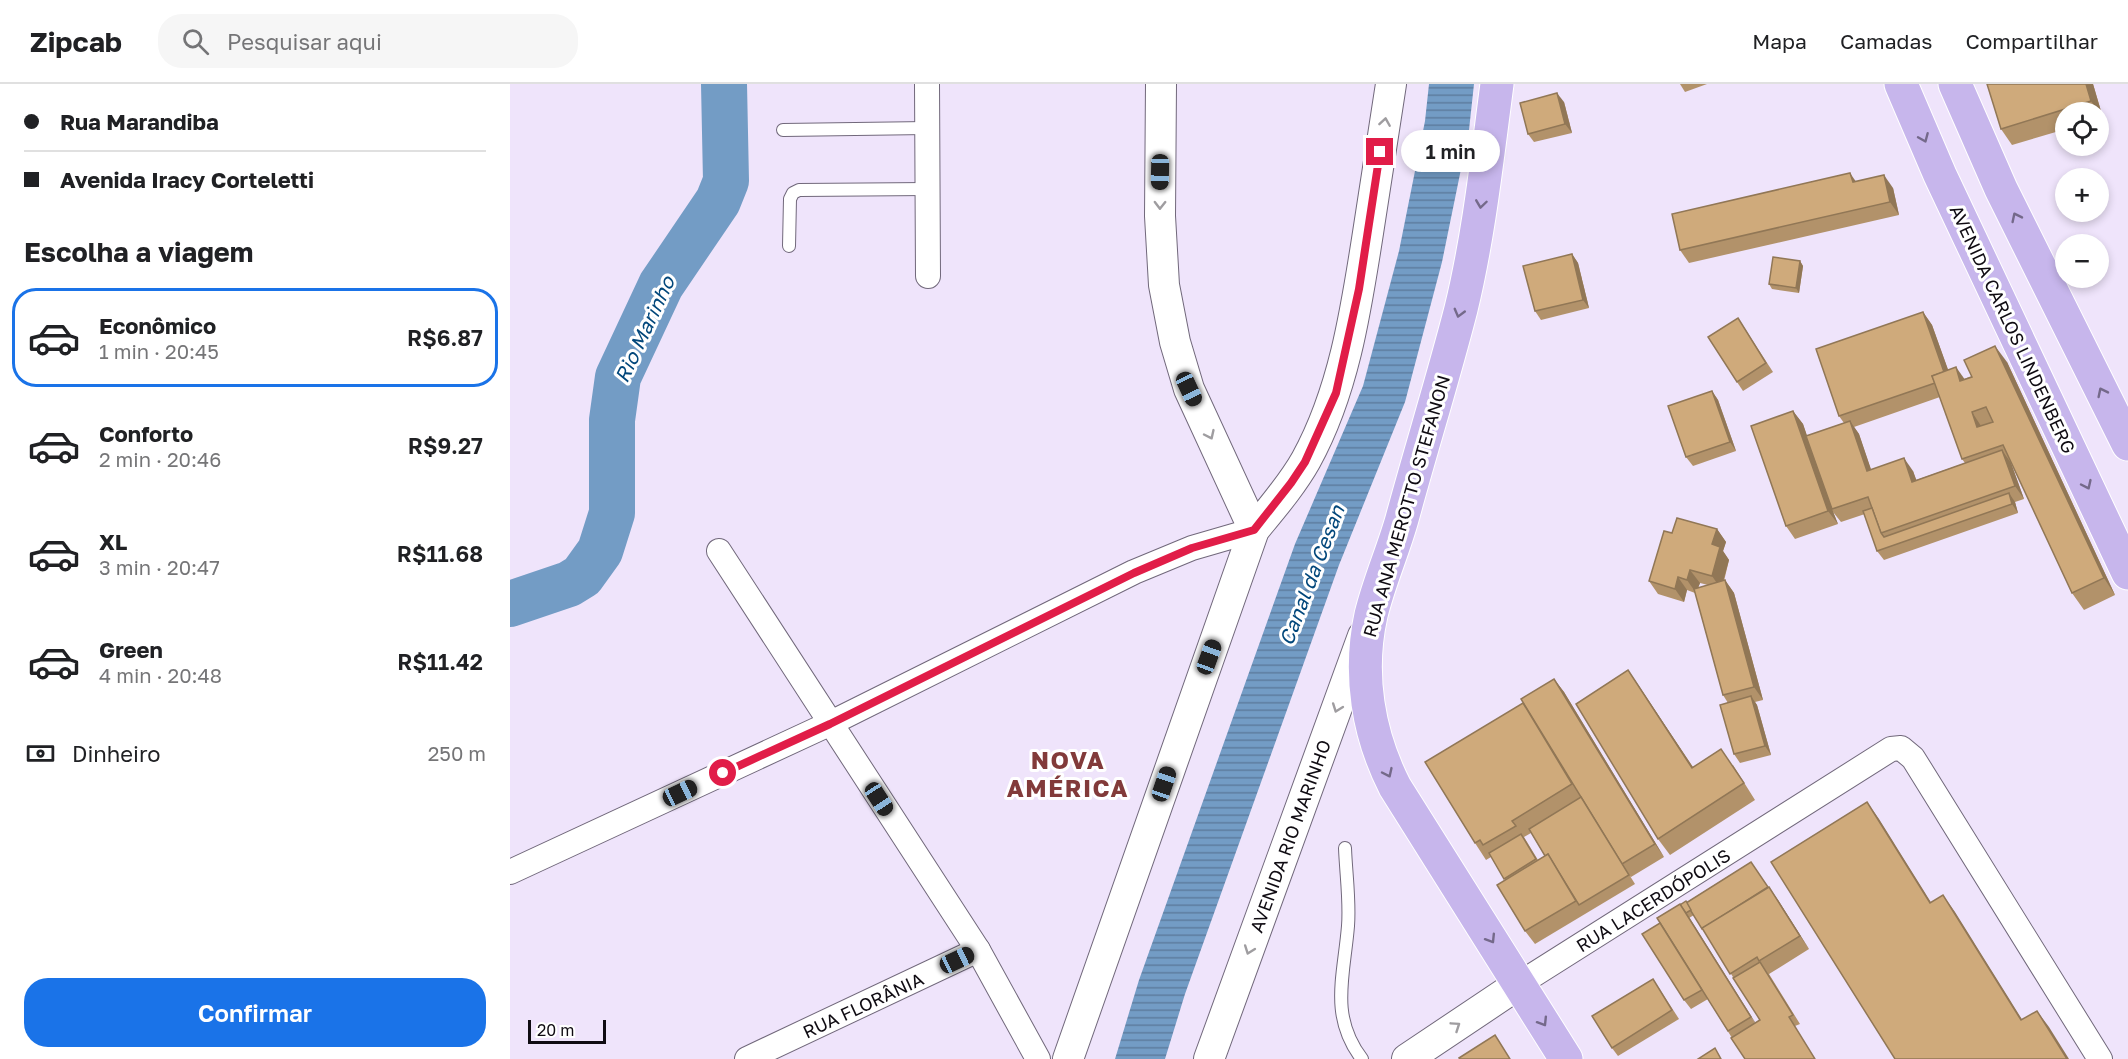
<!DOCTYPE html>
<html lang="pt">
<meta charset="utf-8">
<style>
body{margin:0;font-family:"Golos Text",sans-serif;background:#f6f6f6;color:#202124;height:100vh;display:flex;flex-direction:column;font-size:22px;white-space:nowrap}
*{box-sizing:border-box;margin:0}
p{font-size:20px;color:#757577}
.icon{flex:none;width:33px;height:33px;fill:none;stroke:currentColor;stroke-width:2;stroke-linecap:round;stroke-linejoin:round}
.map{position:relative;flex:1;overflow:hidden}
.panel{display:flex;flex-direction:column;background:#fff;width:510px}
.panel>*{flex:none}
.top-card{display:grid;align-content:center;height:132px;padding:0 24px;background:#fff}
.fabs{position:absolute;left:1545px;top:18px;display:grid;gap:12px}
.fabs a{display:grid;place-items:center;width:54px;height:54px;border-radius:50%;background:#fff;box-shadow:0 3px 9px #0003;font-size:30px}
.scale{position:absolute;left:18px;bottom:15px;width:78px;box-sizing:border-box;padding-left:6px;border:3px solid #0f0b12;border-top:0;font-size:16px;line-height:21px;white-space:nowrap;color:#0f0b12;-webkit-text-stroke:4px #fff;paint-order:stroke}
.end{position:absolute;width:27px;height:27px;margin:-14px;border:8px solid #e11d48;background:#fff;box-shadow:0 0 0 3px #fff}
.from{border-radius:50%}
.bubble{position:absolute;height:42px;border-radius:21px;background:#fff;box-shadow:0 3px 9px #0003;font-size:20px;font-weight:600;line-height:42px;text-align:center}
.car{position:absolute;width:18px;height:36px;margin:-18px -9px;border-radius:8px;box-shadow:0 0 4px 2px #0007;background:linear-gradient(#222 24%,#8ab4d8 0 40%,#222 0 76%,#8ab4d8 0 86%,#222 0)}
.top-card b{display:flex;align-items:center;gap:21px;height:57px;font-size:22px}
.top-card b+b{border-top:2px solid #e0e0e0}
.top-card i{width:15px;height:15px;background:#202124}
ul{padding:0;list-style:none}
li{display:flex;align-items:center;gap:18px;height:99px;margin:0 12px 9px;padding:0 12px;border:3px solid transparent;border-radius:24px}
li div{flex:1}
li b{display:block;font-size:22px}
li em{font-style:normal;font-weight:600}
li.on{border-color:#1a73e8}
li>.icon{width:54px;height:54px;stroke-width:1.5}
h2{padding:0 24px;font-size:27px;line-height:72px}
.pay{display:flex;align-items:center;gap:15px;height:66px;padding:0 24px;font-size:22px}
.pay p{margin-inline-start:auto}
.button{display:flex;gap:12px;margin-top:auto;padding:12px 24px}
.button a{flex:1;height:69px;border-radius:24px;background:#1a73e8;color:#fff;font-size:24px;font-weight:600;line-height:69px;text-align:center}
header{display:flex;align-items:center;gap:36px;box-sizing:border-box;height:84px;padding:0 30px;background:#fff;border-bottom:2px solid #e0e0e0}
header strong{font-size:28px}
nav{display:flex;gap:33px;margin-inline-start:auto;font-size:21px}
.search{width:420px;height:54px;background:#f6f6f6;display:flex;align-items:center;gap:15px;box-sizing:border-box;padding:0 21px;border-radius:24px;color:#757577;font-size:22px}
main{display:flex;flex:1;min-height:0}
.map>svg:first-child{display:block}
.water{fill:url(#water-rules)}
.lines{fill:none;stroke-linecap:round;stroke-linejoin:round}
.river{stroke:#739cc5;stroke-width:46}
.service-casing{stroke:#71687b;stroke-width:14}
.minor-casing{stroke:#71687b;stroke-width:26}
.tertiary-casing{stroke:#71687b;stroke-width:32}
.primary-casing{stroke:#fff;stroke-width:35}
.service{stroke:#fff;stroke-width:12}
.minor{stroke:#fff;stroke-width:24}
.tertiary{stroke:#fff;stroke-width:30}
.primary{stroke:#c7b6ec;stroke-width:33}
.wall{fill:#b2926a;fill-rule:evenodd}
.shaded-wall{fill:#917756}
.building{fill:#cfaa7b;stroke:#917756;stroke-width:1.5;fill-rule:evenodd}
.oneway{stroke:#9f9da0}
.oneway2{stroke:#74698a}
.route{stroke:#e11d48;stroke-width:8}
.labels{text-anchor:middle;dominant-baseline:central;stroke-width:6;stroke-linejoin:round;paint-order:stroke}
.street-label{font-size:18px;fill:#0f0b12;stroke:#fff}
.water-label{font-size:20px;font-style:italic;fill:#02477b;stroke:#fff}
.district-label{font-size:24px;font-weight:bold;letter-spacing:1.5px;fill:#823a3a;stroke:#fff}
</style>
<header>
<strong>Zipcab</strong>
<div class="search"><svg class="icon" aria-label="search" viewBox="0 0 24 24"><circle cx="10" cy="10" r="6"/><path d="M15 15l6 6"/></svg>Pesquisar aqui</div>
<nav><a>Mapa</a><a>Camadas</a><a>Compartilhar</a></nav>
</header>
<main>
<section class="panel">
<div class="top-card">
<b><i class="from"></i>Rua Marandiba</b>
<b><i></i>Avenida Iracy Corteletti</b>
</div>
<h2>Escolha a viagem</h2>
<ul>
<li class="on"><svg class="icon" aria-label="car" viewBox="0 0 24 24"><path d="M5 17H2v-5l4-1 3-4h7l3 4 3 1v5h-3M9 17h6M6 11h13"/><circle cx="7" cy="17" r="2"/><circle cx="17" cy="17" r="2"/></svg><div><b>Econômico</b><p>1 min · 20:45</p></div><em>R$6.87</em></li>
<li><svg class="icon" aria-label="car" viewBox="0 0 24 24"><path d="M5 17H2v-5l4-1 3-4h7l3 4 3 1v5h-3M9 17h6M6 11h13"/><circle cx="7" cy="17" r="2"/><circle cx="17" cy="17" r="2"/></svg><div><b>Conforto</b><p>2 min · 20:46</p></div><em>R$9.27</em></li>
<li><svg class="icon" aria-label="car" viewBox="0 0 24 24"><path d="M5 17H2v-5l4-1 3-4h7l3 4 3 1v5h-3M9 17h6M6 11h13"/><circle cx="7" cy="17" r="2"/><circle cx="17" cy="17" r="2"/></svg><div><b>XL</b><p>3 min · 20:47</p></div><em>R$11.68</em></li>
<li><svg class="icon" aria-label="car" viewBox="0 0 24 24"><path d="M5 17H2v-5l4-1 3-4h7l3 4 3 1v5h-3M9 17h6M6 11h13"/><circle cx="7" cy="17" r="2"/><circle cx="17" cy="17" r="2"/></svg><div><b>Green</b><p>4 min · 20:48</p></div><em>R$11.42</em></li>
</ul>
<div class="pay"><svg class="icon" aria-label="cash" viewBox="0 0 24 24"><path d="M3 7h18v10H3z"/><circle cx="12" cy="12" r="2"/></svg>Dinheiro<p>250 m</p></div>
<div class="button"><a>Confirmar</a></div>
</section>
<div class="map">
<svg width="1618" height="975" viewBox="0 0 1618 975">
<defs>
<pattern id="water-rules" width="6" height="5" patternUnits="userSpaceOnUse" patternTransform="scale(1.5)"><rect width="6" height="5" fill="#739cc5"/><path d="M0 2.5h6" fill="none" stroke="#5d7d9f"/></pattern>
</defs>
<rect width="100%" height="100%" fill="#efe4fb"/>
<polygon class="water" points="919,0 964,0 959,46 932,178 895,318 829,481 675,910 655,975 605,975 629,896 785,460 853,302 889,167 915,37"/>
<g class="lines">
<polyline class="river" points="0,520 59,500 72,492 90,467 102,429 102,336 108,293 151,201 208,117 216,97 214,0"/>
<g class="service-casing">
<g id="service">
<polyline points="273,46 417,44"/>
<polyline points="279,162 280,115 283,109 289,106 418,105"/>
<path d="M835,764C836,790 840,817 838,842C834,892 819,932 852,975"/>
</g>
</g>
<g class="minor-casing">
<g id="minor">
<polyline points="417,0 418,192"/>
<polyline points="209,467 468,866 528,975"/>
<polyline points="0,788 319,640 624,488 682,464 744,446"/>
<polyline points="1009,900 1381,665 1391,664 1403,674 1590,975"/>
<polyline points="237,975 468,866"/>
</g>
</g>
<g class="tertiary-casing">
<g id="tertiary">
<polyline points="651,0 650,132 654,201 665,258 679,305 744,446"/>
<path d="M558,975L744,446C762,424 782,401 796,376C834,307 846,226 858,149C866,99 873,50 881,0"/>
<polyline points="699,975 853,552"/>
<polyline points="897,975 1009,900"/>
</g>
</g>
<g class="primary-casing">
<g id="primary">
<path d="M987,0C977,75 969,151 951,225C933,295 911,365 892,435C883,467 869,498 861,531C848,590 858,650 885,703L1056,975"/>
<polyline points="1391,0 1430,91 1618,489"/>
<polyline points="1445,0 1491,105 1618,360"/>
</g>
</g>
<use href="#service" class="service"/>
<use href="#minor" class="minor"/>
<use href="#tertiary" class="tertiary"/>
<use href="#primary" class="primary"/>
</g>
<g class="wall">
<polygon points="1170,0 1197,0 1175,8"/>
<polygon points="1583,0 1593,34 1588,35 1588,28 1556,28 1556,45 1502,61 1491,45"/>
<polygon points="1054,18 1062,49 1024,58 1018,50"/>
<polygon points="1346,97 1383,104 1389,131 1179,179 1170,166"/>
<polygon points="1062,170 1068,179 1079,224 1031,236 1025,227"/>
<polygon points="1290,177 1293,182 1289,209 1262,205 1259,200"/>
<path d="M1413,228L1422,241L1438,286L1454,295L1497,278L1605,511L1574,526L1562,509L1502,379H1501L1514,415L1505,418L1508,429L1374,476L1367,467L1355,430L1331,438L1323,428L1328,440L1285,455L1276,442L1283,327L1293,340L1297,352L1334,339L1329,332ZM1430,313L1452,375L1455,379L1406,396L1403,387L1361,386L1349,350L1344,343Z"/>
<polygon points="1228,234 1263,288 1233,307 1227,298"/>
<polygon points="1202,307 1208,316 1226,367 1183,382 1176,373"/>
<path d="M1207,445L1216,458L1213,467L1219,476L1214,497L1215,496L1224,509L1253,616L1245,618L1247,621L1261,671L1230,679L1224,670L1218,619L1213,611L1185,509L1177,506L1174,518L1148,510L1139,497L1162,449ZM1190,499L1198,501L1188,504Z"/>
<polygon points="1118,586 1183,683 1223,681 1245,716 1160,771 1148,755"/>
<path d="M1044,595L1054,608L1154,773L1121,793L1120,792L1125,800L1025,860L1015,847L995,796L981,773L976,776L965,759L1013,619ZM1021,749L1035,772L1028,776L1014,753Z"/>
<path d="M1241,778L1258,803L1268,816L1299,865L1259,890L1290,940L1285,942L1222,954L1198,915L1181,925L1174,916L1150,839L1170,821L1177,818ZM1184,831L1250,936L1245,939L1179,834Z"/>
<polygon points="1149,904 1169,935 1108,972 1102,964"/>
</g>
<g class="shaded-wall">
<polygon points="1576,0 1583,0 1593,34 1581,17"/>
<polygon points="1047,9 1054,18 1062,49 1055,40"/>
<polygon points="1340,89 1349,102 1343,98"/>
<polygon points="1374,91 1383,104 1389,131 1380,118"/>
<polygon points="1062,170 1068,179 1079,224 1073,216"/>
<polygon points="1290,177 1293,182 1289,209 1286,204"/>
<polygon points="1413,228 1422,241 1445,305 1436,292"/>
<polygon points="1485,262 1497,278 1605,511 1594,494"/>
<polygon points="1446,283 1458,300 1450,297"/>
<polygon points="1202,307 1208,316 1226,367 1220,358"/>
<polygon points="1283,327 1293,340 1322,425 1328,440 1318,427"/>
<polygon points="1462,328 1473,345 1467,343"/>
<polygon points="1340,337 1349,350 1366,400 1357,387"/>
<polygon points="1492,366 1501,379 1514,415 1505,402"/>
<polygon points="1394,374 1403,387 1412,411 1402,398"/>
<polygon points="1499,409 1505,418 1508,429 1502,420"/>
<polygon points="1207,445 1216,458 1213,467 1219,476 1211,505 1202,492 1202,460"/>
<polygon points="1180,486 1190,499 1186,509 1177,496"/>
<polygon points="1168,493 1177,506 1174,518 1165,505"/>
<polygon points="1215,496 1224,509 1253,616 1244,603"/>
<polygon points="1118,586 1129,602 1194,700 1182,684"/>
<polygon points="1044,595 1054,608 1154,773 1145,760"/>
<polygon points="1241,612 1247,621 1261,671 1255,662"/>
<polygon points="1357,718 1369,735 1432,836 1420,819"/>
<polygon points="1259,803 1268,816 1299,865 1290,852"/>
<polygon points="1433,811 1445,828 1523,953 1511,936"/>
<polygon points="1170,820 1179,833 1250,946 1241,933"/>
<polygon points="1527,927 1539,943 1559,975 1557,975"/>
</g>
<g class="building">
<polygon points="1477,0 1576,0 1581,17 1491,45"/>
<polygon points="1047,9 1055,40 1018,50 1010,19"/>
<polygon points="1340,89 1343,98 1374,91 1380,118 1170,166 1162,130"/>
<polygon points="1062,170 1073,216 1025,227 1013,182"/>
<polygon points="1263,173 1290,177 1286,204 1259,200"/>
<polygon points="1413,228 1434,288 1422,292 1425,299 1329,332 1306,265"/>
<polygon points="1228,234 1256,279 1227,298 1198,253"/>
<path d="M1485,262L1594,494L1562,509L1493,361L1452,375L1422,292L1446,283L1450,297L1462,293L1454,276ZM1476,323L1483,338L1467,343L1462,328Z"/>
<polygon points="1202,307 1220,358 1176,373 1158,322"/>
<polygon points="1283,327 1318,427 1276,442 1241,342"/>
<polygon points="1340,337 1357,387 1394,374 1402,398 1492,366 1505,402 1371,449 1358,413 1322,425 1296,352"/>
<polygon points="1499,409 1502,420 1367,467 1353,427 1362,424 1371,449 1374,453"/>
<polygon points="1167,434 1207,445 1202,460 1210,463 1202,492 1180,486 1177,496 1168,493 1165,505 1139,497 1154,447 1162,449"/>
<polygon points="1215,496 1244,603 1213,611 1184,505"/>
<polygon points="1118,586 1182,684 1211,665 1234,699 1148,755 1066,620"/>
<polygon points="1044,595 1145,760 1112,780 1011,615"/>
<polygon points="1241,612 1255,662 1224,670 1210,621"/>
<polygon points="1013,619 1062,700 1002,737 1006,742 973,761 970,756 965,759 915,678"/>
<polygon points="1071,713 1119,791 1069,821 1040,774 1038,770 1035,772 1019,745"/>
<polygon points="1357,718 1420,819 1433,811 1511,936 1527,927 1557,975 1385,975 1261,778"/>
<polygon points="1011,750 1026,775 994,795 979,769"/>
<polygon points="1038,770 1066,817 1015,847 987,801"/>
<polygon points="1241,778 1258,803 1192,845 1176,819"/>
<polygon points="1259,803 1290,852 1249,877 1247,873 1220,890 1192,844"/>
<polygon points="1176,817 1181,826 1176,829 1170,821"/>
<polygon points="1170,820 1241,933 1218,947 1147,834"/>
<polygon points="1150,839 1192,906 1174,916 1132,850"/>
<polygon points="1250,878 1283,931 1279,933 1305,975 1235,975 1221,954 1250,936 1223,894"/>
<polygon points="1143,895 1162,926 1102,964 1082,932"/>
<polygon points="985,951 1000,975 950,975 949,974"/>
<polygon points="1205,964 1211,975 1188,975"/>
</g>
<defs><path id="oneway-chevron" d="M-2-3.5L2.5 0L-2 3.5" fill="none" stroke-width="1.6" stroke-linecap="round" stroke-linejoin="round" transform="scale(1.5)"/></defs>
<g class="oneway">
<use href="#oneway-chevron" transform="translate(875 38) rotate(-81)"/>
<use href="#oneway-chevron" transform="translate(650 121) rotate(91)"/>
<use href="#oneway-chevron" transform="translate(700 351) rotate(65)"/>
<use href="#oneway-chevron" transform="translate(827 624) rotate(110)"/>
<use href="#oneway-chevron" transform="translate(739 866) rotate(110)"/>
<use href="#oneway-chevron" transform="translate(946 942) rotate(-34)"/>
</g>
<g class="oneway2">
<use href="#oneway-chevron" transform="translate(1414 54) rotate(67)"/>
<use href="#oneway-chevron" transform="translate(971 120) rotate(98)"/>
<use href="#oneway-chevron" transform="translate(1506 133) rotate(-116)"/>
<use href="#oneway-chevron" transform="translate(949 229) rotate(105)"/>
<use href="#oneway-chevron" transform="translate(1592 308) rotate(-116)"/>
<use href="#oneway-chevron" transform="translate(1577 401) rotate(65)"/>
<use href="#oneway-chevron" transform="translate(878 689) rotate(65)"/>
<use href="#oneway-chevron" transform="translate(981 855) rotate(58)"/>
<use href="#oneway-chevron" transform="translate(1033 938) rotate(58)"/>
</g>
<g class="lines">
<polyline class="route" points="213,689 320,640 624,489 682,464 744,446 781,399 795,378 826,309 849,205 870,68"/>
</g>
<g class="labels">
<g class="street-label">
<text transform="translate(1503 245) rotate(65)">AVENIDA CARLOS LINDENBERG</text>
<text transform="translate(896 422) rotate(-74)">RUA ANA MEROTTO STEFANON</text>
<text transform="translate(780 752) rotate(-70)">AVENIDA RIO MARINHO</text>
<text transform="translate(1143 816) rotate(-32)">RUA LACERDÓPOLIS</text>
<text transform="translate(353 921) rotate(-25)">RUA FLORÂNIA</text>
</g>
<g class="water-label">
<text transform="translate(134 245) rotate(-65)">Rio Marinho</text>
<text transform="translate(801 491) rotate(-69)">Canal da Cesan</text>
</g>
<g class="district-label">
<text x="558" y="675">NOVA<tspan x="558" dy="28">AMÉRICA</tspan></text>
</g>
</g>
</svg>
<div class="fabs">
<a><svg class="icon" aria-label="locate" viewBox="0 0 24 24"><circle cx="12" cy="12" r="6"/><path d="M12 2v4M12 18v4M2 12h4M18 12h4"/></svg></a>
<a>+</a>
<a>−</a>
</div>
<div class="scale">20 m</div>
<i class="end from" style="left:213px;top:689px"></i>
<i class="end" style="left:870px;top:68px"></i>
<div class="bubble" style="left:891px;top:46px;width:99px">1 min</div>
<i class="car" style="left:650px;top:88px;rotate:181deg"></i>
<i class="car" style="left:679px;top:305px;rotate:155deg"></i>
<i class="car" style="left:699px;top:573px;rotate:20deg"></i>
<i class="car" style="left:654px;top:700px;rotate:19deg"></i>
<i class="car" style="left:170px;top:709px;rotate:65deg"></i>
<i class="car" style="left:369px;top:715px;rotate:147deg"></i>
<i class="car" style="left:447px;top:876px;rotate:65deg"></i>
</div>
</main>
